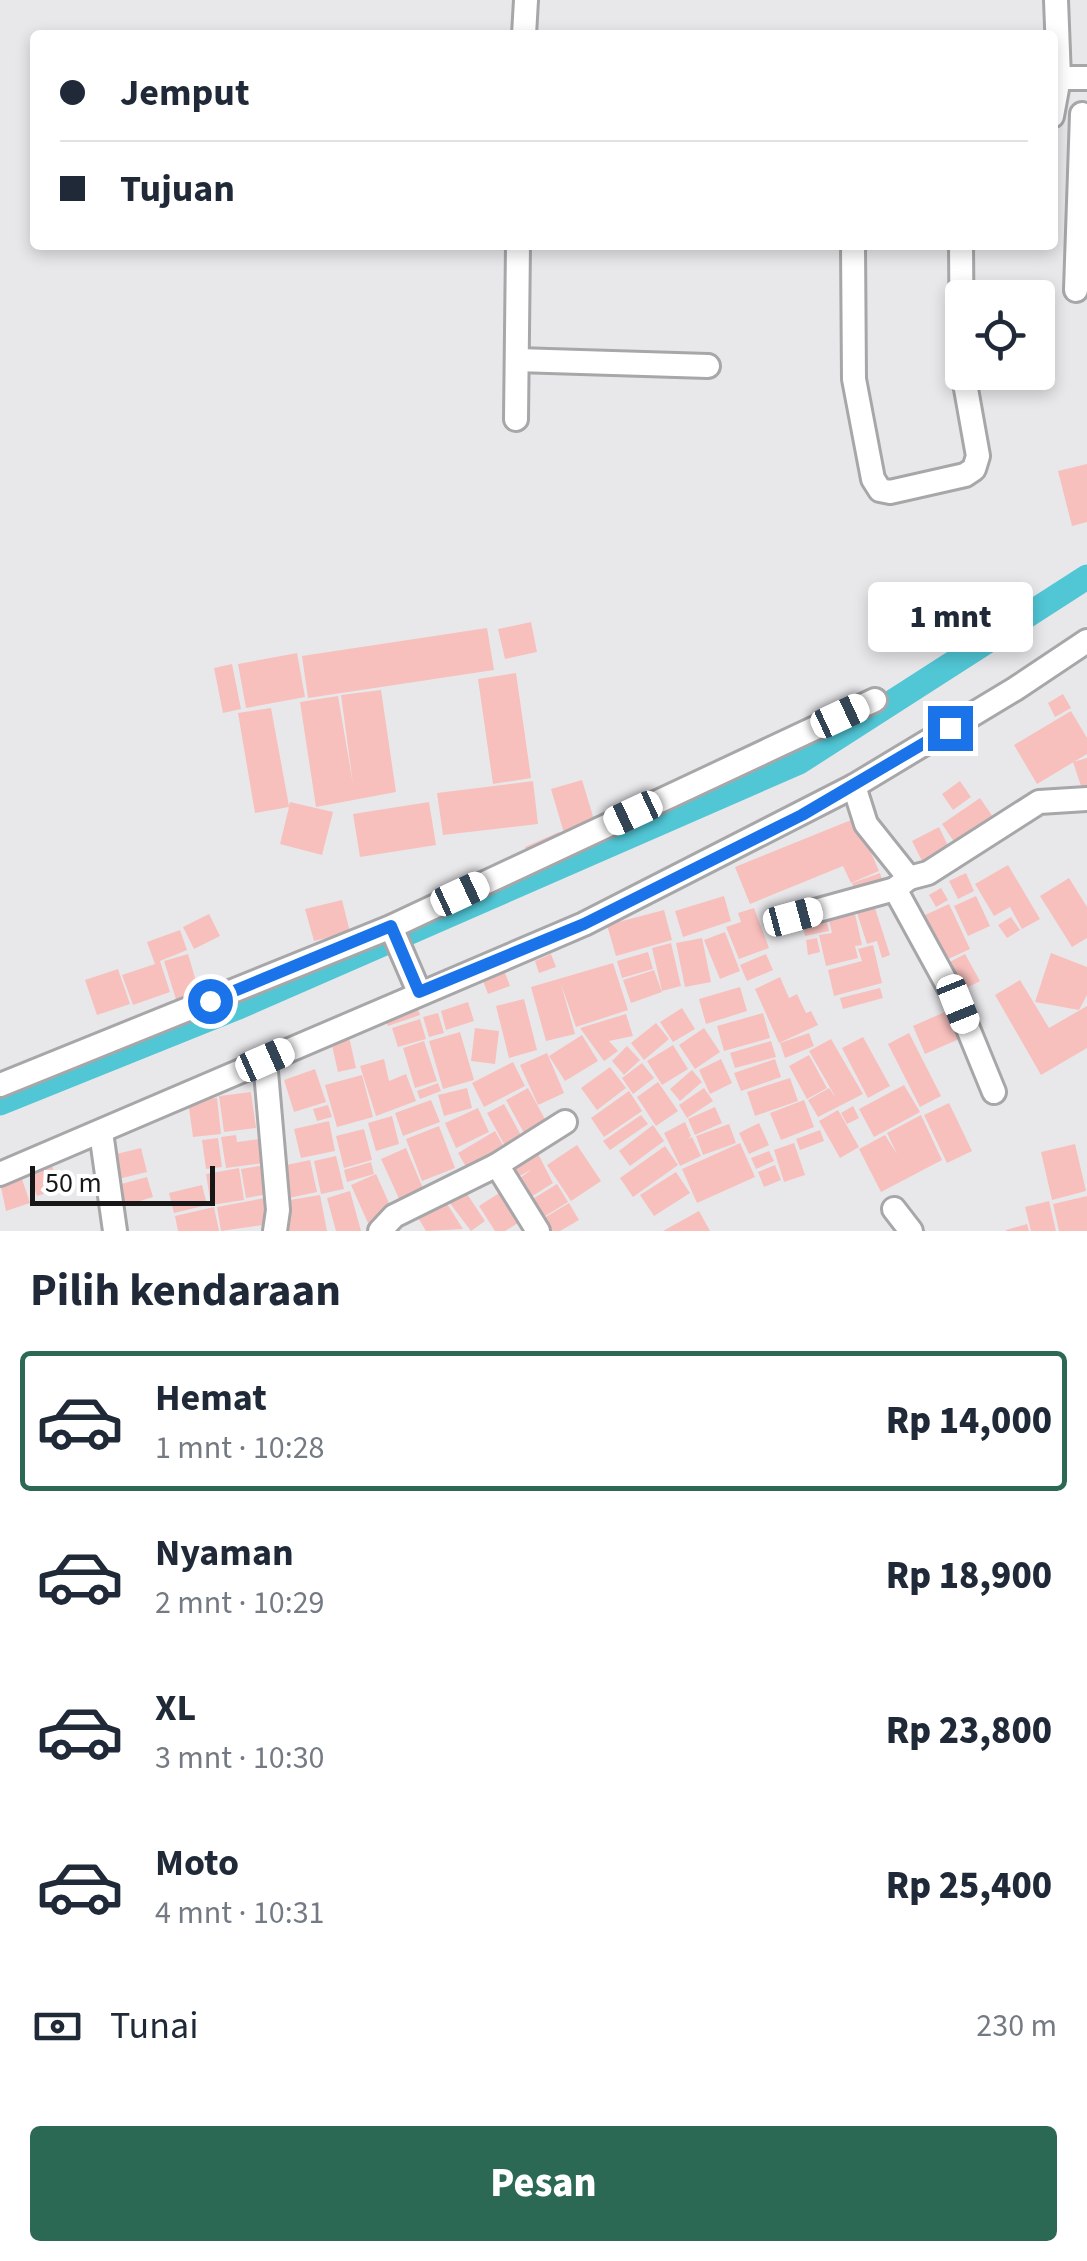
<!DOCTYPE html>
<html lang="id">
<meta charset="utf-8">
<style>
body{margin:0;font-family:"Source Sans 3",sans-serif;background:#f2f2f3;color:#1f2937;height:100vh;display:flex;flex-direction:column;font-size:38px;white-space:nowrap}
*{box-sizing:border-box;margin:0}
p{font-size:32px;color:#747a83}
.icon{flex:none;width:55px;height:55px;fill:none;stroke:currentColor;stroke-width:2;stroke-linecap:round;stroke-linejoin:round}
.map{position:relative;height:1231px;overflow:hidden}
.details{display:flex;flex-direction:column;background:#fff;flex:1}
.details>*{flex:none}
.guide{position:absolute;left:30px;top:30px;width:1028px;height:220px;border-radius:10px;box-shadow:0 5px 15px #0003;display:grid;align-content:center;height:220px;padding:0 30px;background:#fff}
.tools{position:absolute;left:945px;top:280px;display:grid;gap:20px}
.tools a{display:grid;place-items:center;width:110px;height:110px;border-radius:10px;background:#fff;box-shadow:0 5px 15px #0003;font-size:50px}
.scale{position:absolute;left:30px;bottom:25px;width:185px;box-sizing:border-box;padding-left:10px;border:5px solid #171718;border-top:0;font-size:28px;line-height:35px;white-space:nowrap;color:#171718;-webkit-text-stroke:8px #fff;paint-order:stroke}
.end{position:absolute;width:45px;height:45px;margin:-22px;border:12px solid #1a73e8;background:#fff;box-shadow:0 0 0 5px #fff}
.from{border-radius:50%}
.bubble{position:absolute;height:70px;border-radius:10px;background:#fff;box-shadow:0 5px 15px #0003;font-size:32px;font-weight:800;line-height:70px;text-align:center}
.car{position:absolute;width:30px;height:60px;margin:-30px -15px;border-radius:12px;box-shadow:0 0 8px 2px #0007;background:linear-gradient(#fff 24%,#345 0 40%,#fff 0 76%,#345 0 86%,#fff 0)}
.guide b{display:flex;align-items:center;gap:35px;height:95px;font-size:38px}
.guide b+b{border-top:2px solid #e0e1e3}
.guide i{width:25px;height:25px;background:#1f2937}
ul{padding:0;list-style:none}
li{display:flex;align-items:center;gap:30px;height:140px;margin:0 20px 15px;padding:0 10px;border:5px solid transparent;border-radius:10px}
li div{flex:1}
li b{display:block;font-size:38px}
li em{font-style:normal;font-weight:800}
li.on{border-color:#2c6955}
li>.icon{width:90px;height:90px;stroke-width:1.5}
h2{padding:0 30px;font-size:45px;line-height:120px}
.pay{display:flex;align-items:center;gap:25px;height:110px;padding:0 30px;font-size:38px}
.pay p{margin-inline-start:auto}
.cta{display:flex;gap:20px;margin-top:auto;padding:20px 30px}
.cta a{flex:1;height:115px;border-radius:10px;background:#2c6955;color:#fff;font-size:40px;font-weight:800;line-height:115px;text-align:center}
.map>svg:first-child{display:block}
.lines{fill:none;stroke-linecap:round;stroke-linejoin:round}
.canal{stroke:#51c6d5;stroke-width:25}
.building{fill:#f7c0bd}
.minor-casing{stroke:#a7a7aa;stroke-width:28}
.minor{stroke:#fff;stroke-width:22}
.route{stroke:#1a73e8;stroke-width:12}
</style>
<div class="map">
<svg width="1087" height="1231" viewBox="0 0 1087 1231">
<rect width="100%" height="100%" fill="#e8e8eb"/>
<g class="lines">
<polyline class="canal" points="0,1103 236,1008 799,762 1087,577"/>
</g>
<g class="building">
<polygon points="1087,464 1087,522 1072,526 1058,471"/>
<polygon points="531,622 537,652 505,659 498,629"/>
<polygon points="487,628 494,670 308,698 302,656"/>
<polygon points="297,653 305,697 246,708 238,664"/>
<polygon points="232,664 241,709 223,713 214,668"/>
<polygon points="516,673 531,778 493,784 478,679"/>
<polygon points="381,690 396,792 316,807 300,702 338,696 353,784 341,695"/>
<polygon points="1063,694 1071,708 1055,717 1048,703"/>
<polygon points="271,708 289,806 290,802 333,812 322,855 280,844 289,807 255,813 238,713"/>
<polygon points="1071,711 1087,738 1087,754 1037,784 1014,745"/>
<polygon points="1087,758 1087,791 1083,792 1073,762"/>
<polygon points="582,780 595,823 564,833 551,789"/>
<polygon points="533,781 538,824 443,835 437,793"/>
<polygon points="960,781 971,797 953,810 942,794"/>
<polygon points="980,798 995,820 957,846 942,824"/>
<polygon points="429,802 436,845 360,857 353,814"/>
<polygon points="856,818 879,871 851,883 843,866 750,904 735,867"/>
<polygon points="939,827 950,850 923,863 912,841"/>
<polygon points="559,832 564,843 530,857 525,847"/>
<polygon points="1008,865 1040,919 1022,929 1010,907 994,916 975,884"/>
<polygon points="880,873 885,889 858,899 852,883"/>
<polygon points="966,873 974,891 958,899 949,881"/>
<polygon points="1069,878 1087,907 1087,938 1072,947 1040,896"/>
<polygon points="941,888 948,900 936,907 929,895"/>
<polygon points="724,896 731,921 683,937 675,911"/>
<polygon points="976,896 990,926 968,936 954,906"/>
<polygon points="342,900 350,932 314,941 305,909"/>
<polygon points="949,904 970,949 944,961 923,916"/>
<polygon points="754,908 769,948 739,959 726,927 741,922 738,913"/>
<polygon points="875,908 890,955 882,958 877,941 867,944 857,913"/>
<polygon points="664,910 672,940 616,956 607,925"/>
<polygon points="209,914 220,936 194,949 183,927"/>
<polygon points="855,914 862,945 855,946 858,958 826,966 819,935 832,933 829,920"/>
<polygon points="1011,917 1020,930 1007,938 998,925"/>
<polygon points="827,922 829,931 805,936 803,927"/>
<polygon points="180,930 187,950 160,961 170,992 133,1005 122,975 155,964 147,942"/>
<polygon points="725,932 740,971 720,979 704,940"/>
<polygon points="702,938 711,982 685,987 676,943"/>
<polygon points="817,938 820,952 808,955 806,940"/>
<polygon points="671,943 681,986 662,991 652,948"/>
<polygon points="873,945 882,983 834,996 828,970 862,961 858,949"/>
<polygon points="648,952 653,969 622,978 617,961"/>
<polygon points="1051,953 1087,967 1087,995 1079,1010 1035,1002"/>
<polygon points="188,954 202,1002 179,1009 164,961"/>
<polygon points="551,954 556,967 539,973 535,961"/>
<polygon points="766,954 773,970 747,981 740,965"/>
<polygon points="965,954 980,981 957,993 942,966"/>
<polygon points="613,963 628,1010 576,1027 561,984 575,1034 546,1041 531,987"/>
<polygon points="502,965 510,986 488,994 480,973"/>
<polygon points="118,969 130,1004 97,1015 85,980"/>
<polygon points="654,970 662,992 631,1003 623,980"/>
<polygon points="780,977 789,998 797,994 806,1013 811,1011 818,1025 779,1043 755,989"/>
<polygon points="1020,980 1049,1028 1087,1006 1087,1048 1041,1075 995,995"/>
<polygon points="740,987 747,1011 706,1024 699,999"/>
<polygon points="880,988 883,998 843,1009 840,998"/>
<polygon points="524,999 537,1050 509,1058 496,1006"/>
<polygon points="468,1002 474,1021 446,1030 441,1011"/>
<polygon points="417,1007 420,1015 388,1026 385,1018"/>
<polygon points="682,1008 695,1029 673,1042 660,1022"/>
<polygon points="947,1011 959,1039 925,1054 913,1026"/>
<polygon points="438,1013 444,1033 429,1037 423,1017"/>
<polygon points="763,1013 770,1038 724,1051 717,1026"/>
<polygon points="626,1014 633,1036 609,1041 618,1051 604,1061 580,1028"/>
<polygon points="420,1019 426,1039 398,1047 392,1028"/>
<polygon points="656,1023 669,1039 644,1060 631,1043"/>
<polygon points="475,1028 499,1031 495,1064 471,1061"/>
<polygon points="704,1028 720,1052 695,1069 679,1045"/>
<polygon points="460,1032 474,1080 443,1089 429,1041"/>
<polygon points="809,1033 814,1046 785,1058 780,1043"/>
<polygon points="909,1033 941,1096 920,1107 888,1044"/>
<polygon points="582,1035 598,1061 565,1081 549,1056"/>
<polygon points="349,1037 356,1068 338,1072 331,1041"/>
<polygon points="863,1037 890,1086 868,1098 842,1048"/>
<polygon points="831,1039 863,1094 818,1117 808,1100 829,1088 836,1098 809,1051"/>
<polygon points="424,1041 437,1081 415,1088 403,1048"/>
<polygon points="771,1041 776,1057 735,1068 730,1053"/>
<polygon points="673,1045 688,1069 662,1085 647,1061"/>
<polygon points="627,1046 640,1060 624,1075 612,1061"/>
<polygon points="547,1053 564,1093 538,1105 520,1065"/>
<polygon points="809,1055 827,1088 807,1099 789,1066"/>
<polygon points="384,1059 389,1081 406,1074 416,1101 376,1116 360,1066"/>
<polygon points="721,1059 732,1083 710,1094 699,1070"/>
<polygon points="775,1059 781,1077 741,1091 734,1073"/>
<polygon points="513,1062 525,1086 484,1107 472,1083"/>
<polygon points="642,1063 654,1078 633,1094 622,1078"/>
<polygon points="610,1067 626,1088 597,1110 581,1088"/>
<polygon points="315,1069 326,1102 294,1112 284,1080"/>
<polygon points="692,1070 702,1082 680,1101 670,1089"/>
<polygon points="362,1075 373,1117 337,1127 325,1085"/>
<polygon points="790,1078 798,1101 755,1116 747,1092"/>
<polygon points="658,1082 678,1111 656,1126 637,1097"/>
<polygon points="438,1083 441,1091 420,1099 417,1091"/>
<polygon points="904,1085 920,1112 874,1137 859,1109"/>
<polygon points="467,1088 472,1108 444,1116 438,1095"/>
<polygon points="528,1088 546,1121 524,1133 506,1100"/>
<polygon points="704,1088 713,1101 687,1118 679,1105"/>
<polygon points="629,1091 642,1111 604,1137 591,1118"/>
<polygon points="251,1092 256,1128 224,1132 219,1096"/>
<polygon points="217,1098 221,1134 193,1137 188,1101"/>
<polygon points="431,1100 440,1122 403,1136 395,1113"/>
<polygon points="804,1100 814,1127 781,1140 770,1113"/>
<polygon points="949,1103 972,1151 947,1163 924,1115"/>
<polygon points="504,1104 522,1137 505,1146 487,1113"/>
<polygon points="328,1105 332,1117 317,1121 313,1109"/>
<polygon points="853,1106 859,1118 847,1124 841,1113"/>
<polygon points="715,1107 722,1123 695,1135 688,1119"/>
<polygon points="478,1108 489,1132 456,1148 445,1123"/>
<polygon points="838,1110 859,1147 840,1158 819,1121"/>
<polygon points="641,1115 648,1124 610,1150 603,1141"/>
<polygon points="921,1115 942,1160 881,1192 859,1149 885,1135 897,1154 887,1133"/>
<polygon points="392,1116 399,1144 376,1151 368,1123"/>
<polygon points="329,1121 335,1151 301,1158 294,1129"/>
<polygon points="685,1122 691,1136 688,1139 692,1137 701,1156 680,1166 664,1133"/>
<polygon points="759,1123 769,1145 749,1154 739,1133"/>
<polygon points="729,1124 736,1143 703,1155 696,1136"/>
<polygon points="653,1125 664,1141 630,1166 619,1151"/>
<polygon points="439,1126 455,1168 422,1181 406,1139"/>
<polygon points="364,1129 372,1160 344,1168 336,1136"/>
<polygon points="820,1130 824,1141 800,1150 796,1139"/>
<polygon points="495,1131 508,1154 471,1175 458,1153"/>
<polygon points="236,1135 237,1142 260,1139 264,1163 226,1168 221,1137"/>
<polygon points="218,1138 222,1167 206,1169 202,1140"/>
<polygon points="740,1143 755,1177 697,1203 682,1169"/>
<polygon points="794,1143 805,1175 784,1182 774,1150"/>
<polygon points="1075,1144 1086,1191 1052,1200 1041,1152"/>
<polygon points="577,1145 601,1181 571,1201 547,1165"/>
<polygon points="665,1146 678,1165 633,1197 620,1178"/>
<polygon points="141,1148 147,1172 114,1180 108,1156"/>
<polygon points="406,1148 425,1193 401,1203 381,1159"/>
<polygon points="535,1148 553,1183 531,1197 520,1178 532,1169 511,1181 502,1165"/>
<polygon points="769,1151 774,1161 756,1169 751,1158"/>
<polygon points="336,1156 344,1189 321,1194 314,1161"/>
<polygon points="310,1160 317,1192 284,1199 277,1167"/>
<polygon points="371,1162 374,1174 347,1182 344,1170"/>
<polygon points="51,1163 60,1189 37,1196 28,1171"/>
<polygon points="265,1165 269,1194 246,1198 241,1169"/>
<polygon points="775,1165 781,1180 764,1187 758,1172"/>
<polygon points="239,1168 244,1200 211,1205 206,1174"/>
<polygon points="676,1172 690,1193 654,1216 640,1195"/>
<polygon points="376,1174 393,1212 368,1223 351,1185"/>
<polygon points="21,1176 30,1203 6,1211 0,1182"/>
<polygon points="147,1177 153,1197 120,1207 114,1186"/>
<polygon points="557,1184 568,1202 542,1218 531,1200"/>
<polygon points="202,1185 207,1205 174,1213 169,1193"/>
<polygon points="510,1186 529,1216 505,1231 495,1231 479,1206"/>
<polygon points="350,1191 361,1231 336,1231 327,1198"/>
<polygon points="465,1191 485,1221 471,1231 449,1202"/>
<polygon points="320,1195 327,1231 283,1231 282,1227 288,1226 284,1201"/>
<polygon points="1087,1196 1087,1231 1059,1231 1053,1204"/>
<polygon points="265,1198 270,1224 221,1231 217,1207"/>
<polygon points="444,1199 463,1229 426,1231 417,1216"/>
<polygon points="1049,1201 1056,1231 1031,1231 1025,1207"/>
<polygon points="569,1203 579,1220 560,1231 552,1231 544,1218"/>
<polygon points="214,1207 219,1231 178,1231 175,1216"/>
<polygon points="699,1211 710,1231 663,1231"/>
<polygon points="1027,1224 1029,1231 1006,1231 1006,1230"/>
</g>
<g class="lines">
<g class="minor-casing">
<g id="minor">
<polyline points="1056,0 1059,78"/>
<polyline points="524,35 526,0"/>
<polyline points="1052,116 1059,78 1087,78"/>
<polyline points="853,245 854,379 873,479 880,490 890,492 965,475 974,469 978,456 963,372"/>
<polyline points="961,245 962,370"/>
<polyline points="1076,290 1082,114"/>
<polyline points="517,360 708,366"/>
<polyline points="516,419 518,245"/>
<polyline points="854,786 866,824 909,878 895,889 958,1004 994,1092"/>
<polyline points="909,878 928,873 1039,802 1087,799"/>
<polyline points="793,917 895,889"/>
<polyline points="391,927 419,992"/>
<polyline points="265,1060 278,1210 275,1231"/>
<polyline points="0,1085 391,927 875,700"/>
<polyline points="101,1132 115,1231"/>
<polyline points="497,1165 565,1122"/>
<polyline points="0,1174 584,924 854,786 1015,689 1087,641"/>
<polyline points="894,1209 911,1231"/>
<polyline points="380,1231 394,1216 497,1165 538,1231"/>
</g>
</g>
<use href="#minor" class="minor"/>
</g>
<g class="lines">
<polyline class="route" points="210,1001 391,926 419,992 584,924 802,815 950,728"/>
</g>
</svg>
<div class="tools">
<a><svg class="icon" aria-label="locate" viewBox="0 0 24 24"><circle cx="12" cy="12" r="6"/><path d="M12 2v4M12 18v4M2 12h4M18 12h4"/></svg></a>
</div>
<div class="scale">50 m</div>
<i class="end from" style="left:210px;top:1001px"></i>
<i class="end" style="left:950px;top:728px"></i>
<div class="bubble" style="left:868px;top:582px;width:165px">1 mnt</div>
<i class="car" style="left:840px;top:716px;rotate:65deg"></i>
<i class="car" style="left:633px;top:813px;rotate:245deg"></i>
<i class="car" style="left:460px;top:894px;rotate:65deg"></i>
<i class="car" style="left:793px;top:917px;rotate:75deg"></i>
<i class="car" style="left:958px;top:1004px;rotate:158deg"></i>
<i class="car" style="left:265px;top:1060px;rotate:66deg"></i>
<div class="guide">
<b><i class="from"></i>Jemput</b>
<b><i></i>Tujuan</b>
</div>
</div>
<section class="details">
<h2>Pilih kendaraan</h2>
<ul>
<li class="on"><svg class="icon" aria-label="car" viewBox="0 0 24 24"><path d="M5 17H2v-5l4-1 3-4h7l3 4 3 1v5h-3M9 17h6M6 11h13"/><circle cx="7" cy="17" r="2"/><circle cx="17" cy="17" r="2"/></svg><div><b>Hemat</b><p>1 mnt · 10:28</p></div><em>Rp 14,000</em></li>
<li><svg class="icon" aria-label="car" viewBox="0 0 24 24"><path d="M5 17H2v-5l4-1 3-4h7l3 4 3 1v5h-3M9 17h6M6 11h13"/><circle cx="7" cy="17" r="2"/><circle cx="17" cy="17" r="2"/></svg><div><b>Nyaman</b><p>2 mnt · 10:29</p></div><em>Rp 18,900</em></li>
<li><svg class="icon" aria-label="car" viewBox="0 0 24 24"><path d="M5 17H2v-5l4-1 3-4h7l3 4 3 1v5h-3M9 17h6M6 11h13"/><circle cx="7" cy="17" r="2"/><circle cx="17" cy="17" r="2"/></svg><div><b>XL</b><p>3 mnt · 10:30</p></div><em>Rp 23,800</em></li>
<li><svg class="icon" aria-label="car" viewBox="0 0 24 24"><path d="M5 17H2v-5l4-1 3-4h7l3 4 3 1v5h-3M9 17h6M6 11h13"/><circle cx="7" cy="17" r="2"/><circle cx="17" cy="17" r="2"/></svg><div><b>Moto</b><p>4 mnt · 10:31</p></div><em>Rp 25,400</em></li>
</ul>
<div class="pay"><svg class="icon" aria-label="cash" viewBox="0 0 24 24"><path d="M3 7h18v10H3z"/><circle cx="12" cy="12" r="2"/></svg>Tunai<p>230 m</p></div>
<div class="cta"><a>Pesan</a></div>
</section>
